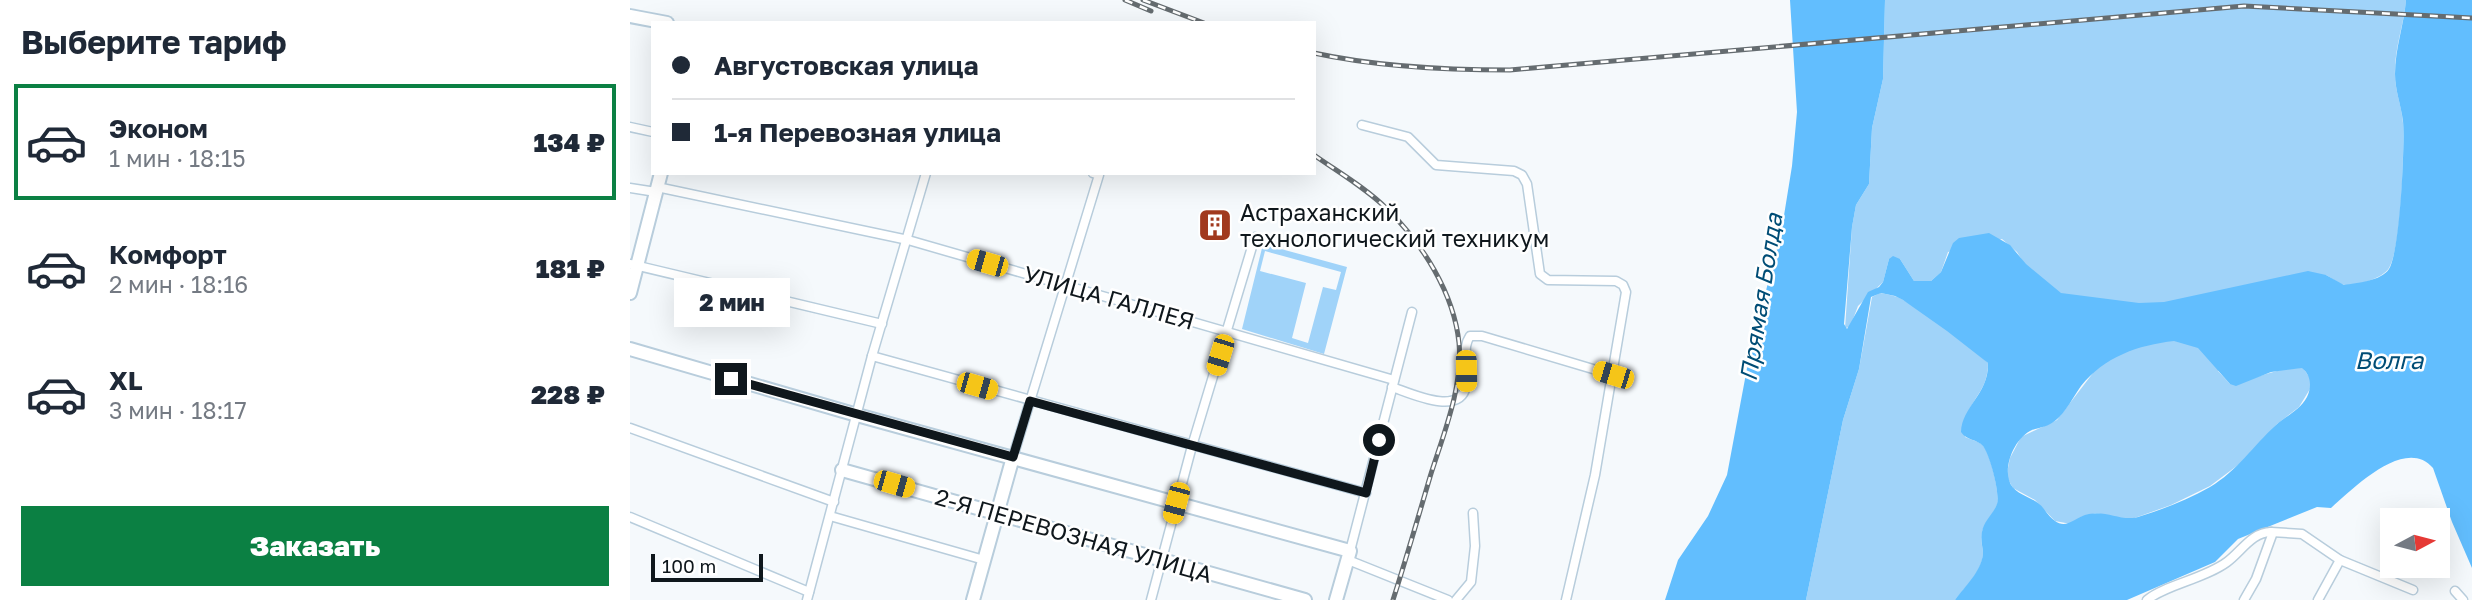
<!DOCTYPE html>
<html lang="ru">
<meta charset="utf-8">
<style>
body{margin:0;font-family:"Golos Text",sans-serif;background:#f6f6f7;color:#1f2937;height:100vh;display:flex;flex-direction:column;font-size:26px;white-space:nowrap}
*{box-sizing:border-box;margin:0}
p{font-size:23px;color:#747a83}
.icon{flex:none;width:38px;height:38px;fill:none;stroke:currentColor;stroke-width:2;stroke-linecap:round;stroke-linejoin:round}
.map{position:relative;flex:1;overflow:hidden}
.sheet{display:flex;flex-direction:column;background:#fff;width:630px}
.sheet>*{flex:none}
.banner{position:absolute;left:21px;top:21px;width:665px;height:154px;border-radius:0px;box-shadow:0 7px 28px #0002;display:grid;align-content:center;height:154px;padding:0 21px;background:#fff}
.needle{width:46px;rotate:83deg}
.tools{position:absolute;left:1750px;top:508px;display:grid;gap:14px}
.tools a{display:grid;place-items:center;width:70px;height:70px;border-radius:0px;background:#fff;box-shadow:0 7px 28px #0002;font-size:35px}
.scale{position:absolute;left:21px;bottom:18px;width:112px;box-sizing:border-box;padding-left:7px;border:4px solid #0f171c;border-top:0;font-size:19px;line-height:24px;white-space:nowrap;color:#0f171c;-webkit-text-stroke:5px #fff;paint-order:stroke}
.end{position:absolute;width:32px;height:32px;margin:-16px;border:9px solid #0f171c;background:#fff;box-shadow:0 0 0 4px #fff}
.from{border-radius:50%}
.bubble{position:absolute;height:49px;border-radius:0px;background:#fff;box-shadow:0 7px 28px #0002;font-size:23px;font-weight:800;line-height:49px;text-align:center}
.car{position:absolute;width:21px;height:42px;margin:-21px -10px;border-radius:9px;box-shadow:0 0 5px 2px #0007;background:linear-gradient(#f5c518 24%,#345 0 40%,#f5c518 0 76%,#345 0 86%,#f5c518 0)}
.banner b{display:flex;align-items:center;gap:24px;height:66px;font-size:26px}
.banner b+b{border-top:2px solid #e0e1e3}
.banner i{width:18px;height:18px;background:#1f2937}
ul{padding:0;list-style:none}
li{display:flex;align-items:center;gap:21px;height:116px;margin:0 14px 10px;padding:0 7px;border:4px solid transparent;border-radius:0px}
li div{flex:1}
li b{display:block;font-size:26px}
li em{font-style:normal;font-weight:800}
li.selected{border-color:#0b8043}
li>.icon{width:63px;height:63px;stroke-width:1.5}
h2{padding:0 21px;font-size:32px;line-height:84px}
.action{display:flex;gap:14px;margin-top:auto;padding:14px 21px}
.action a{flex:1;height:80px;border-radius:0px;background:#0b8043;color:#fff;font-size:28px;font-weight:800;line-height:80px;text-align:center}
main{display:flex;flex:1;min-height:0}
.map>svg:first-child{display:block}
.green{fill:#a0d3f9;fill-rule:evenodd}
.water{fill:#62befe;fill-rule:evenodd}
.lines{fill:none;stroke-linecap:round;stroke-linejoin:round}
.street-casing{stroke:#b8cddc;stroke-width:11}
.secondary-casing{stroke:#b8cddc;stroke-width:16}
.street{stroke:#fff;stroke-width:8}
.secondary{stroke:#fff;stroke-width:12}
.rail-casing{stroke:#656c70;stroke-width:5}
.rail{stroke:#fff;stroke-width:2.5;stroke-dasharray:8;stroke-linecap:butt}
.route{stroke:#0f171c;stroke-width:9}
.labels{text-anchor:middle;dominant-baseline:central;stroke-width:5;stroke-linejoin:round;paint-order:stroke}
.poi-label{font-size:23px;fill:#0f171c;stroke:#fff;text-anchor:start}
.street-label{font-size:23px;fill:#0f171c;stroke:#fff}
.water-label{font-size:24px;font-style:italic;fill:#004d76;stroke:#fff}
</style>
<main>
<section class="sheet">
<h2>Выберите тариф</h2>
<ul>
<li class="selected"><svg class="icon" aria-label="car" viewBox="0 0 24 24"><path d="M5 17H2v-5l4-1 3-4h7l3 4 3 1v5h-3M9 17h6M6 11h13"/><circle cx="7" cy="17" r="2"/><circle cx="17" cy="17" r="2"/></svg><div><b>Эконом</b><p>1 мин · 18:15</p></div><em>134 ₽</em></li>
<li><svg class="icon" aria-label="car" viewBox="0 0 24 24"><path d="M5 17H2v-5l4-1 3-4h7l3 4 3 1v5h-3M9 17h6M6 11h13"/><circle cx="7" cy="17" r="2"/><circle cx="17" cy="17" r="2"/></svg><div><b>Комфорт</b><p>2 мин · 18:16</p></div><em>181 ₽</em></li>
<li><svg class="icon" aria-label="car" viewBox="0 0 24 24"><path d="M5 17H2v-5l4-1 3-4h7l3 4 3 1v5h-3M9 17h6M6 11h13"/><circle cx="7" cy="17" r="2"/><circle cx="17" cy="17" r="2"/></svg><div><b>XL</b><p>3 мин · 18:17</p></div><em>228 ₽</em></li>
</ul>
<div class="action"><a>Заказать</a></div>
</section>
<div class="map">
<svg width="1842" height="600" viewBox="0 0 1842 600">
<rect width="100%" height="100%" fill="#f5f9fc"/>
<g class="green">
<path d="M1255,0H1776C1774,25 1764,49 1765,75C1765,91 1772,107 1773,123C1774,151 1772,245 1759,268C1753,278 1728,286 1715,285C1709,284 1702,278 1696,275L1588,371L1600,384C1625,380 1647,367 1673,368L1680,378V389L1669,407L1647,424L1612,462L1580,486L1541,505L1499,520L1466,513L1451,517L1441,524L1425,521L1405,500L1383,488L1378,479V468L1380,458L1391,437L1427,420L1463,373L1387,252L1372,239L1318,252L1311,272L1301,281H1284L1270,259H1259L1253,282L1228,306L1220,327L1215,328L1222,227L1226,205L1239,184L1242,128L1253,79Z"/>
<path d="M633,244L717,267L694,354L612,329ZM635,251L711,272L706,290L693,287L678,343L662,338L676,283L630,271Z"/>
<path d="M1250,293C1256,294 1262,295 1267,297C1281,302 1349,352 1358,363C1358,388 1345,395 1337,415C1334,422 1335,430 1335,437C1341,440 1350,441 1354,447C1361,456 1370,494 1367,505C1363,516 1354,521 1352,533C1350,540 1353,547 1353,554C1352,572 1335,587 1325,600H1176L1213,420L1229,369L1242,297Z"/>
</g>
<path class="water" d="M1160,0H1255L1253,79L1242,128L1239,184L1226,205L1222,227L1214,324L1217,329L1238,292L1249,287L1253,282L1259,259L1263,256L1270,259L1284,281H1301L1311,272L1323,243L1329,238L1359,233L1380,245L1396,264L1431,293L1509,303L1534,302L1678,271L1696,275L1714,285C1727,283 1751,281 1759,269C1770,252 1775,145 1773,121C1771,105 1765,90 1765,74C1765,48 1774,25 1776,0H1842V568L1822,522L1803,468C1775,436 1724,488 1701,508L1687,507L1608,539L1585,562L1497,600H1325C1335,586 1351,572 1353,554C1353,547 1350,539 1352,532C1354,520 1363,515 1367,504C1370,493 1360,455 1353,446C1347,439 1337,441 1331,432C1332,406 1359,394 1358,363L1317,331L1273,300L1265,296L1251,293L1241,297L1229,369L1213,420L1176,600H1035L1048,560L1078,516L1097,475L1121,347L1151,234L1162,166L1167,112ZM1544,341L1568,348L1600,384L1606,386L1641,372L1672,368C1681,375 1682,387 1677,397C1670,410 1656,416 1646,425C1623,446 1607,471 1580,487C1559,499 1534,509 1511,516C1493,523 1478,510 1459,514C1440,518 1434,537 1414,509C1405,496 1383,496 1379,480C1374,463 1386,437 1402,430C1411,427 1418,427 1426,420C1435,413 1444,396 1451,386C1474,357 1508,345 1544,341Z"/>
<g class="lines">
<g class="street-casing">
<g id="street">
<polyline points="732,125 778,137 806,165 884,171 892,175 897,184 910,274 918,280 986,281 993,285 996,292 965,475 936,600"/>
<polyline points="0,127 23,132"/>
<polyline points="27,187 278,240 764,380"/>
<polyline points="0,188 26,192"/>
<polyline points="0,264 252,324"/>
<polyline points="242,356 736,493"/>
<path d="M762,387C780,393 830,417 836,386C837,379 836,370 836,363C836,353 834,345 840,336H852L983,375"/>
<polyline points="0,428 204,502"/>
<polyline points="383,457 469,175 463,173"/>
<polyline points="200,516 354,560"/>
<polyline points="0,517 179,592"/>
<polyline points="1641,532 1672,534 1710,560 1783,590"/>
<polyline points="720,551 782,312"/>
<polyline points="718,560 818,600"/>
<polyline points="1825,591 1833,600"/>
<polyline points="177,600 242,356 296,173"/>
<polyline points="521,600 562,446 625,237"/>
<polyline points="826,600 841,582 845,546 843,513"/>
<path d="M1517,600C1535,585 1574,579 1597,562C1611,552 1622,532 1641,532L1642,535L1626,579L1614,600"/>
<polyline points="1688,600 1710,560"/>
</g>
</g>
<g class="secondary-casing">
<g id="secondary">
<polyline points="0,16 37,23"/>
<polyline points="0,293 31,173"/>
<polyline points="0,349 227,415 720,551 706,600"/>
<polyline points="212,470 675,600"/>
<polyline points="343,600 383,457"/>
</g>
</g>
<use href="#street" class="street"/>
<use href="#secondary" class="secondary"/>
<g class="rail-casing">
<g id="rail">
<polyline points="495,0 521,11"/>
<polyline points="513,0 574,23"/>
<path d="M684,53C748,67 815,70 880,70L1614,6L1842,18"/>
<path d="M684,155C708,172 736,188 757,209C792,243 824,293 829,343C833,388 813,435 800,477C788,518 776,559 763,600"/>
</g>
</g>
<use href="#rail" class="rail"/>
</g>
<g class="lines">
<polyline class="route" points="101,379 383,457 400,401 736,493 749,440"/>
</g>
<defs>
<g id="building-square" transform="scale(1.75)"><rect x="-9" y="-9" width="18" height="18" rx="4" fill="#a1391e" stroke="#fff"/><path d="M-4-6H4V6H1V3H-1V6H-4ZM-2.5-4.3h1.7v1.8h-1.7ZM.8-4.3h1.7v1.8H.8ZM-2.5-1h1.7V.8h-1.7ZM.8-1h1.7V.8H.8Z" fill="#fff"/></g>
</defs>
<g fill-rule="evenodd">
<use href="#building-square" x="585" y="225"/>
</g>
<g class="labels">
<g class="poi-label">
<text x="610" y="212">Астраханский<tspan x="610" dy="26">технологический техникум</tspan></text>
</g>
<g class="street-label">
<text transform="translate(479 297) rotate(16)">УЛИЦА ГАЛЛЕЯ</text>
<text transform="translate(444 535) rotate(16)">2-Я ПЕРЕВОЗНАЯ УЛИЦА</text>
</g>
<g class="water-label">
<text transform="translate(1130 297) rotate(-81)">Прямая Болда</text>
<text x="1759" y="359">Волга</text>
</g>
</g>
</svg>
<div class="tools">
<a><svg class="needle" viewBox="-14 -14 28 28"><path d="M0-13l5 13h-10z" fill="#e53935"/><path d="M0 13l5-13h-10z" fill="#747a83"/></svg></a>
</div>
<div class="scale">100 m</div>
<i class="end from" style="left:749px;top:440px"></i>
<i class="end" style="left:101px;top:379px"></i>
<div class="bubble" style="left:44px;top:278px;width:116px">2 мин</div>
<i class="car" style="left:357px;top:263px;rotate:286deg"></i>
<i class="car" style="left:590px;top:355px;rotate:197deg"></i>
<i class="car" style="left:836px;top:371px;rotate:179deg"></i>
<i class="car" style="left:983px;top:375px;rotate:287deg"></i>
<i class="car" style="left:347px;top:386px;rotate:106deg"></i>
<i class="car" style="left:264px;top:484px;rotate:106deg"></i>
<i class="car" style="left:546px;top:503px;rotate:195deg"></i>
<div class="banner">
<b><i class="from"></i>Августовская улица</b>
<b><i></i>1-я Перевозная улица</b>
</div>
</div>
</main>
